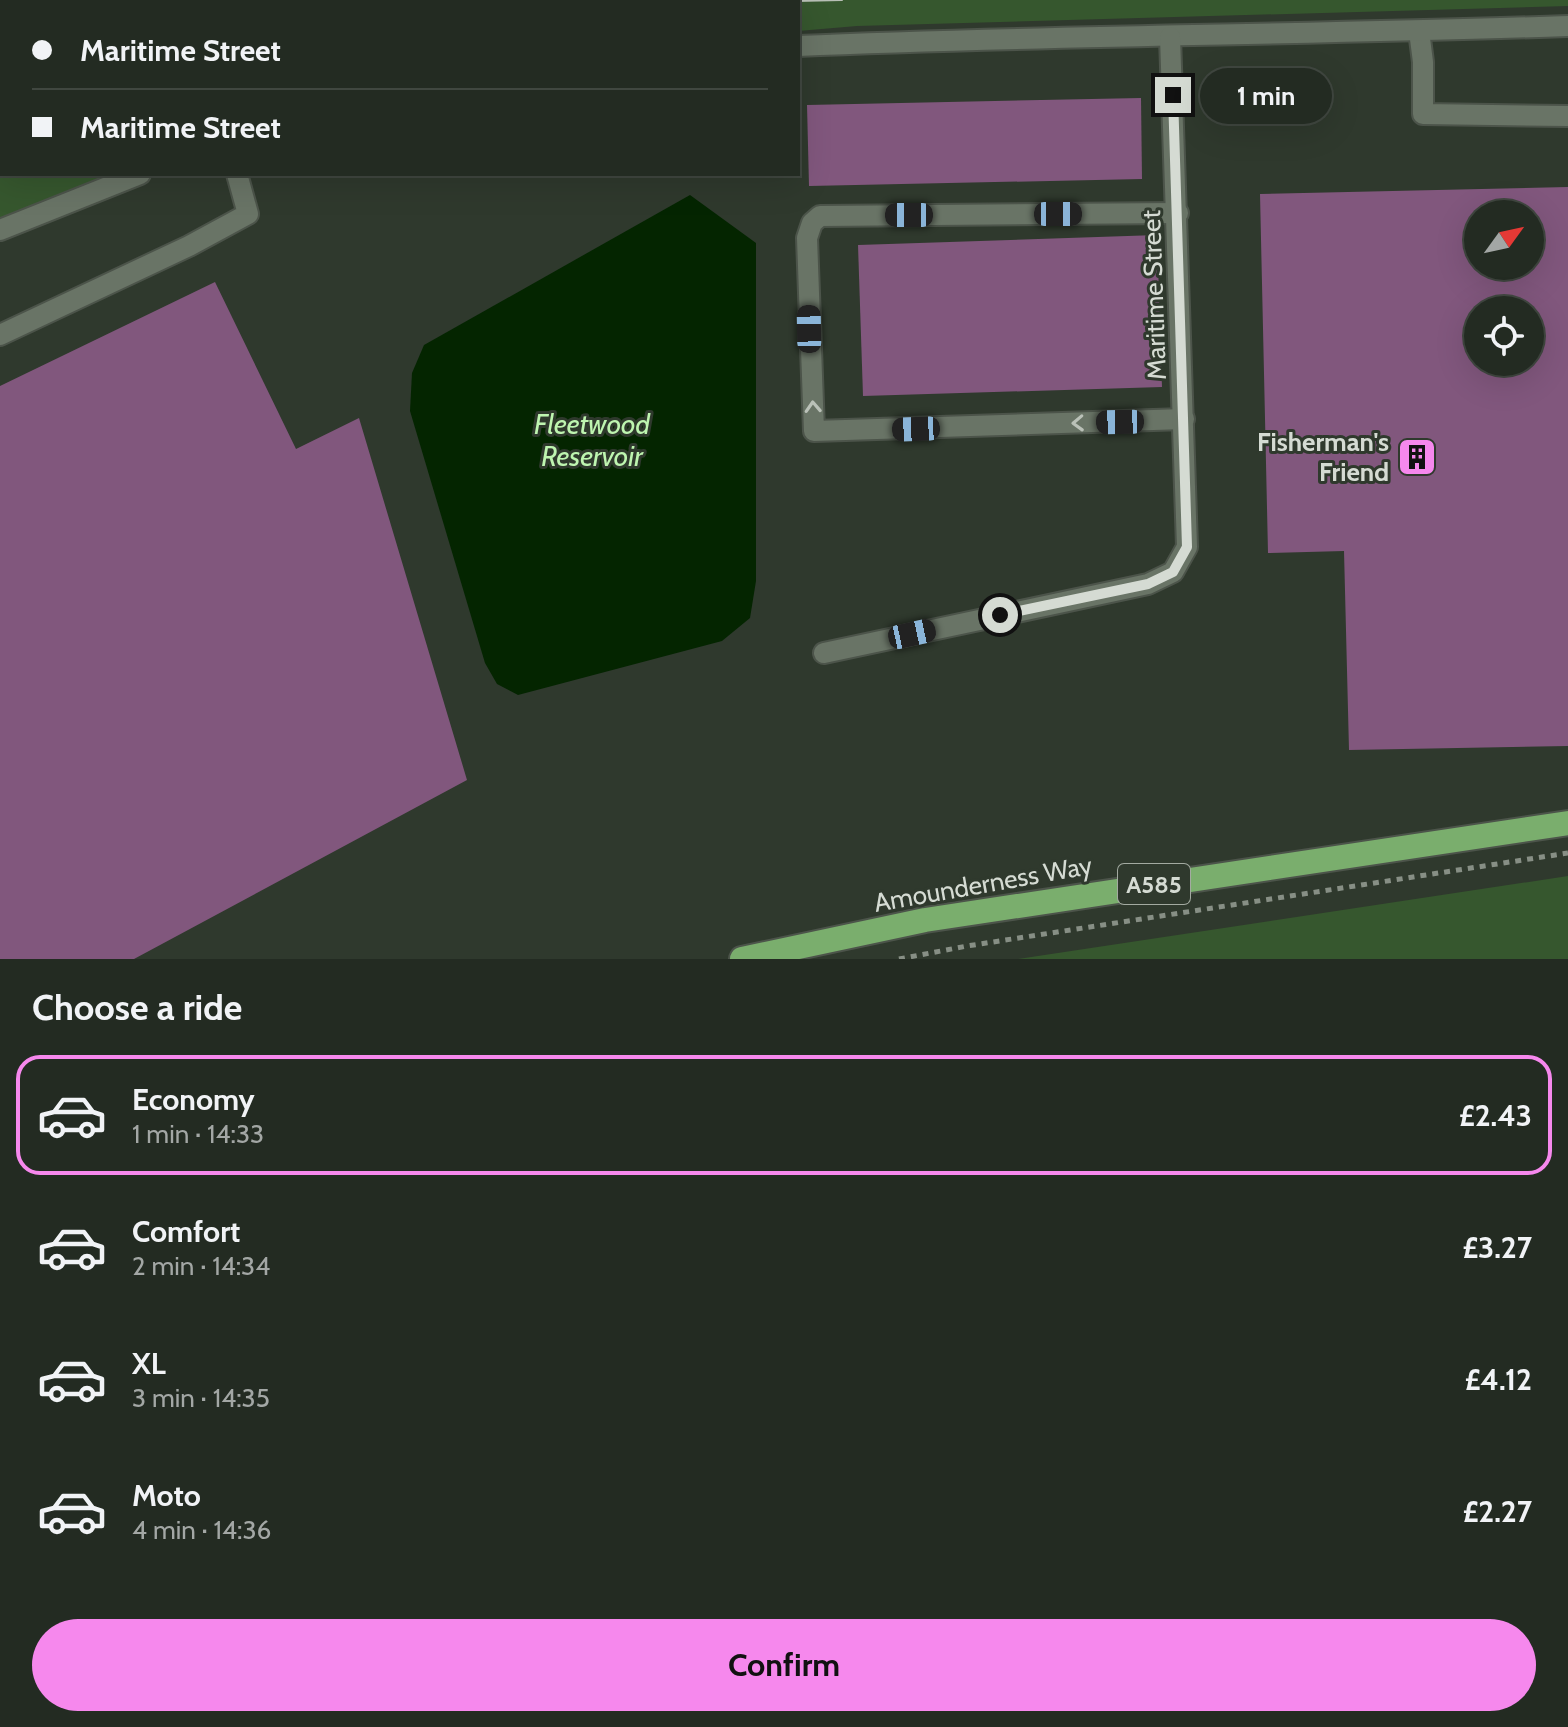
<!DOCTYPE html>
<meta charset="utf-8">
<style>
body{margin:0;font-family:Cabin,sans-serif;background:#2f372f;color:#f1f3f6;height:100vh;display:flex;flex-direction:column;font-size:30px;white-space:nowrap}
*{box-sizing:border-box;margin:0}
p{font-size:26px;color:#a3a7a5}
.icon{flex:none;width:44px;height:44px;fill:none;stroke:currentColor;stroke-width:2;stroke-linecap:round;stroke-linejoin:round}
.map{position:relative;height:959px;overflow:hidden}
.panel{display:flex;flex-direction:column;background:#232b22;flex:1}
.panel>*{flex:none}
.banner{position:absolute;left:0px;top:0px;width:800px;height:176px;box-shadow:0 8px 32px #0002,0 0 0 2px #404740;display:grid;align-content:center;height:176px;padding:0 32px;background:#232b22}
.needle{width:52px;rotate:57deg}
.tools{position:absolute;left:1464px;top:200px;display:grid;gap:16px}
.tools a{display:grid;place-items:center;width:80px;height:80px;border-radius:50%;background:#232b22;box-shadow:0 8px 32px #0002,0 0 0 2px #404740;font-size:40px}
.end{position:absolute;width:36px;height:36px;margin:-18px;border:10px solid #d5dbd3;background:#111;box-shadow:0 0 0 4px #111}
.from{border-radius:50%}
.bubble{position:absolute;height:56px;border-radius:28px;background:#232b22;box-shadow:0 8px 32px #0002,0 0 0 2px #404740;font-size:26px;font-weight:700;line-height:56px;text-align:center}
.car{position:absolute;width:24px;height:48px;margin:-24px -12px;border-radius:10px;box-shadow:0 0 6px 2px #0007;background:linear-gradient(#222 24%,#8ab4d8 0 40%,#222 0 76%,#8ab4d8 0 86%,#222 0)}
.banner b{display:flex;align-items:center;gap:28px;height:76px;font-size:30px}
.banner b+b{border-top:2px solid #404740}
.banner i{width:20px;height:20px;background:#f1f3f6}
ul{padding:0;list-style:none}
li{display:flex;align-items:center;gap:24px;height:120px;margin:0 16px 12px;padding:0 16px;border:4px solid transparent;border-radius:24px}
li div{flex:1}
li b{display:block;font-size:30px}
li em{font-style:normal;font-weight:700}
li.active{border-color:#f688ed}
li>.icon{width:72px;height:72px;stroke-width:1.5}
h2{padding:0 32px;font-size:36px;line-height:96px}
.action{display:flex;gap:16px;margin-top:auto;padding:16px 32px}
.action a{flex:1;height:92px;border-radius:48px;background:#f688ed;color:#111;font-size:32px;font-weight:700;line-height:92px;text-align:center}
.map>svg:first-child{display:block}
.green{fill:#36572e}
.water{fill:#042500}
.building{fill:#81577d;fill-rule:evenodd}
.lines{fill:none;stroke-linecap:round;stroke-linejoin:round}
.minor-casing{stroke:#4c544a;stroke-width:24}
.highway-casing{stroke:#4c544a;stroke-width:28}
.path{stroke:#878f85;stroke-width:5;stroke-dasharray:6 6;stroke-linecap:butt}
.minor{stroke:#697466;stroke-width:20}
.highway{stroke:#7aae6d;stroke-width:24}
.tram{stroke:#b8bfb6;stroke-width:2}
.oneway{stroke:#bac1b8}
.route{stroke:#d5dbd3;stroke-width:10}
.labels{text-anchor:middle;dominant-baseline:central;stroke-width:6;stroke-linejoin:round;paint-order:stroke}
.shield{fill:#2f392d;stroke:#a3aaa1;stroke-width:2}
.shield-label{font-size:24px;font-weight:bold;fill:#d5dbd3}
.street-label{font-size:26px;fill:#d5dbd3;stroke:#2f392d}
.poi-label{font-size:26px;font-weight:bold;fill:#d5dbd3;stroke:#2f392d;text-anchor:end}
.water-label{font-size:28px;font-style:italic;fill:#bef5b0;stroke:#2f392d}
</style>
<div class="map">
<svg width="1568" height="959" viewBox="0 0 1568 959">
<rect width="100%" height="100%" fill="#2f392d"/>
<g class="green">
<polygon points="842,0 1568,0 1568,6 857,26 798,31 798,2 754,2"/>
<polygon points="0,101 2,101 2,174 140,174 0,230"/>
<polygon points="1568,876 1568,959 1018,959"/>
</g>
<polygon class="water" points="690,195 756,243 756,581 750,618 722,641 518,695 497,684 485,663 410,411 412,373 424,345"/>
<g class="building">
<polygon points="1141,98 1142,179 809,186 807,105"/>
<path d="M1568,187V746L1349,750L1344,551L1268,553L1260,194ZM1478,214H1530V266H1478ZM1478,310H1530V362H1478Z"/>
<polygon points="1157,235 1162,387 863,396 858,245"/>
<polygon points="215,282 296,449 359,418 467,780 134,959 0,959 0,386"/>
</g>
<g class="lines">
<g class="minor-casing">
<g id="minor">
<polyline points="22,0 23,2"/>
<polyline points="175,2 185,0"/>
<polyline points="1419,31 1423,62 1423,114 1568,116"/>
<polyline points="0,45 2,44"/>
<path d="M798,46C1055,35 1311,35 1568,26"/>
<polyline points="1178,213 820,216 812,223 807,238 814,431 1184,419"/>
<polyline points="0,230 140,174"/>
<polyline points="0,335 189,246 248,214 237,174"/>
<polyline points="824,653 1148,584 1173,572 1187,547 1170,37"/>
</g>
</g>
<g class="highway-casing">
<polyline id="highway" points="742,959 925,920 1568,823"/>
</g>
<polyline class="path" points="899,959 967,946 1568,853"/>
<use href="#minor" class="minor"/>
<use href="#highway" class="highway"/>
<g class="tram">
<polyline points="289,2 302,0"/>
<polyline points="357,2 370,0"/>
<polyline points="532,2 560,0"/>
<polyline points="754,2 842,0"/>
<polyline points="0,72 2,72"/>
<polyline points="0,89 2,89"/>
</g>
</g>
<defs><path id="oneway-chevron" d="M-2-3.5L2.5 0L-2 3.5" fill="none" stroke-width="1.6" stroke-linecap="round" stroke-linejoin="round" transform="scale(2)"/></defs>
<g class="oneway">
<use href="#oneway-chevron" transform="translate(813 407) rotate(-93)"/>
<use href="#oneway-chevron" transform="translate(1078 423) rotate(178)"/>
</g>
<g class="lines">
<polyline class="route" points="1000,615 1148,584 1173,572 1187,547 1173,95"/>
</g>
<defs>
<g id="building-square" transform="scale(2)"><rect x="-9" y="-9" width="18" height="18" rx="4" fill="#f688ed" stroke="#2f392d"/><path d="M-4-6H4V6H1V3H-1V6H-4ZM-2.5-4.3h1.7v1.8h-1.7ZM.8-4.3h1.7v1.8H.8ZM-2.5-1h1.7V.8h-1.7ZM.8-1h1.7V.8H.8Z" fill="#111"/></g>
</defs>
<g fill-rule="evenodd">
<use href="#building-square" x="1417" y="457"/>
</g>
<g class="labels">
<rect class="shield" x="1118" y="864" width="72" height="40" rx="6"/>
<g class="shield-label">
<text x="1154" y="884">A585</text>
</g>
<g class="street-label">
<text transform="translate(1154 295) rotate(-92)">Maritime Street</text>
<text transform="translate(983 884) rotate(-10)">Amounderness Way</text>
</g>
<g class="poi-label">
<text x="1389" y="442">Fisherman's<tspan x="1389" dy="30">Friend</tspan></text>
</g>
<g class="water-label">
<text x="592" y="424">Fleetwood<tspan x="592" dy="32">Reservoir</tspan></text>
</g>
</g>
</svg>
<div class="tools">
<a><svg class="needle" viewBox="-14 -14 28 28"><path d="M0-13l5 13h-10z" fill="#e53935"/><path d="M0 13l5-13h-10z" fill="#a3a7a5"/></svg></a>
<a><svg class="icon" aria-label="locate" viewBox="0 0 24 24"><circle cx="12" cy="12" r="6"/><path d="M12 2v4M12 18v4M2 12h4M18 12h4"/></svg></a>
</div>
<i class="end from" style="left:1000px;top:615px"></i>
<i class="end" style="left:1173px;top:95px"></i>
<div class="bubble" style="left:1200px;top:68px;width:132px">1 min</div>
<i class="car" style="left:1058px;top:214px;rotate:90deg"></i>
<i class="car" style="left:909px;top:215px;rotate:270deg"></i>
<i class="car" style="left:809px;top:329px;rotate:359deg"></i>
<i class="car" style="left:1120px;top:422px;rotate:269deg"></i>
<i class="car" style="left:916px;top:429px;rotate:268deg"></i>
<i class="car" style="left:912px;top:634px;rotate:78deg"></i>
<div class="banner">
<b><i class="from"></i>Maritime Street</b>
<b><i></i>Maritime Street</b>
</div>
</div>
<section class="panel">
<h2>Choose a ride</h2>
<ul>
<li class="active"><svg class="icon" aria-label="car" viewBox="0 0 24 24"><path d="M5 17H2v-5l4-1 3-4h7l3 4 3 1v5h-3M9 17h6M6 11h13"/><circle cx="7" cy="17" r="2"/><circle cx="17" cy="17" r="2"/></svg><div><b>Economy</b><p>1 min · 14:33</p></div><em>£2.43</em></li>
<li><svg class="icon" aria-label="car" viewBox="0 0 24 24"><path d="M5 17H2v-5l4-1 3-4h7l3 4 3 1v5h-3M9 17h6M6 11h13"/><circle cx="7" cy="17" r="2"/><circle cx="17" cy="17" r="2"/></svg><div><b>Comfort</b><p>2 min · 14:34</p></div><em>£3.27</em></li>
<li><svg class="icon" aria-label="car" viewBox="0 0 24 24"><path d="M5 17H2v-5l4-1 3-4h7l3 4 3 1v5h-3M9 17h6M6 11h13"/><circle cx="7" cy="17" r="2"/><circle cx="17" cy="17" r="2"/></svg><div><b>XL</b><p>3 min · 14:35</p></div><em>£4.12</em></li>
<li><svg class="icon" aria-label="car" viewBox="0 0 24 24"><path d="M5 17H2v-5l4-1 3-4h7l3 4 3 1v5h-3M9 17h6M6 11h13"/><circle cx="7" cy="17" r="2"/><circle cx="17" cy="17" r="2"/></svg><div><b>Moto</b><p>4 min · 14:36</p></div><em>£2.27</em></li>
</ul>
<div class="action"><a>Confirm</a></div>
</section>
